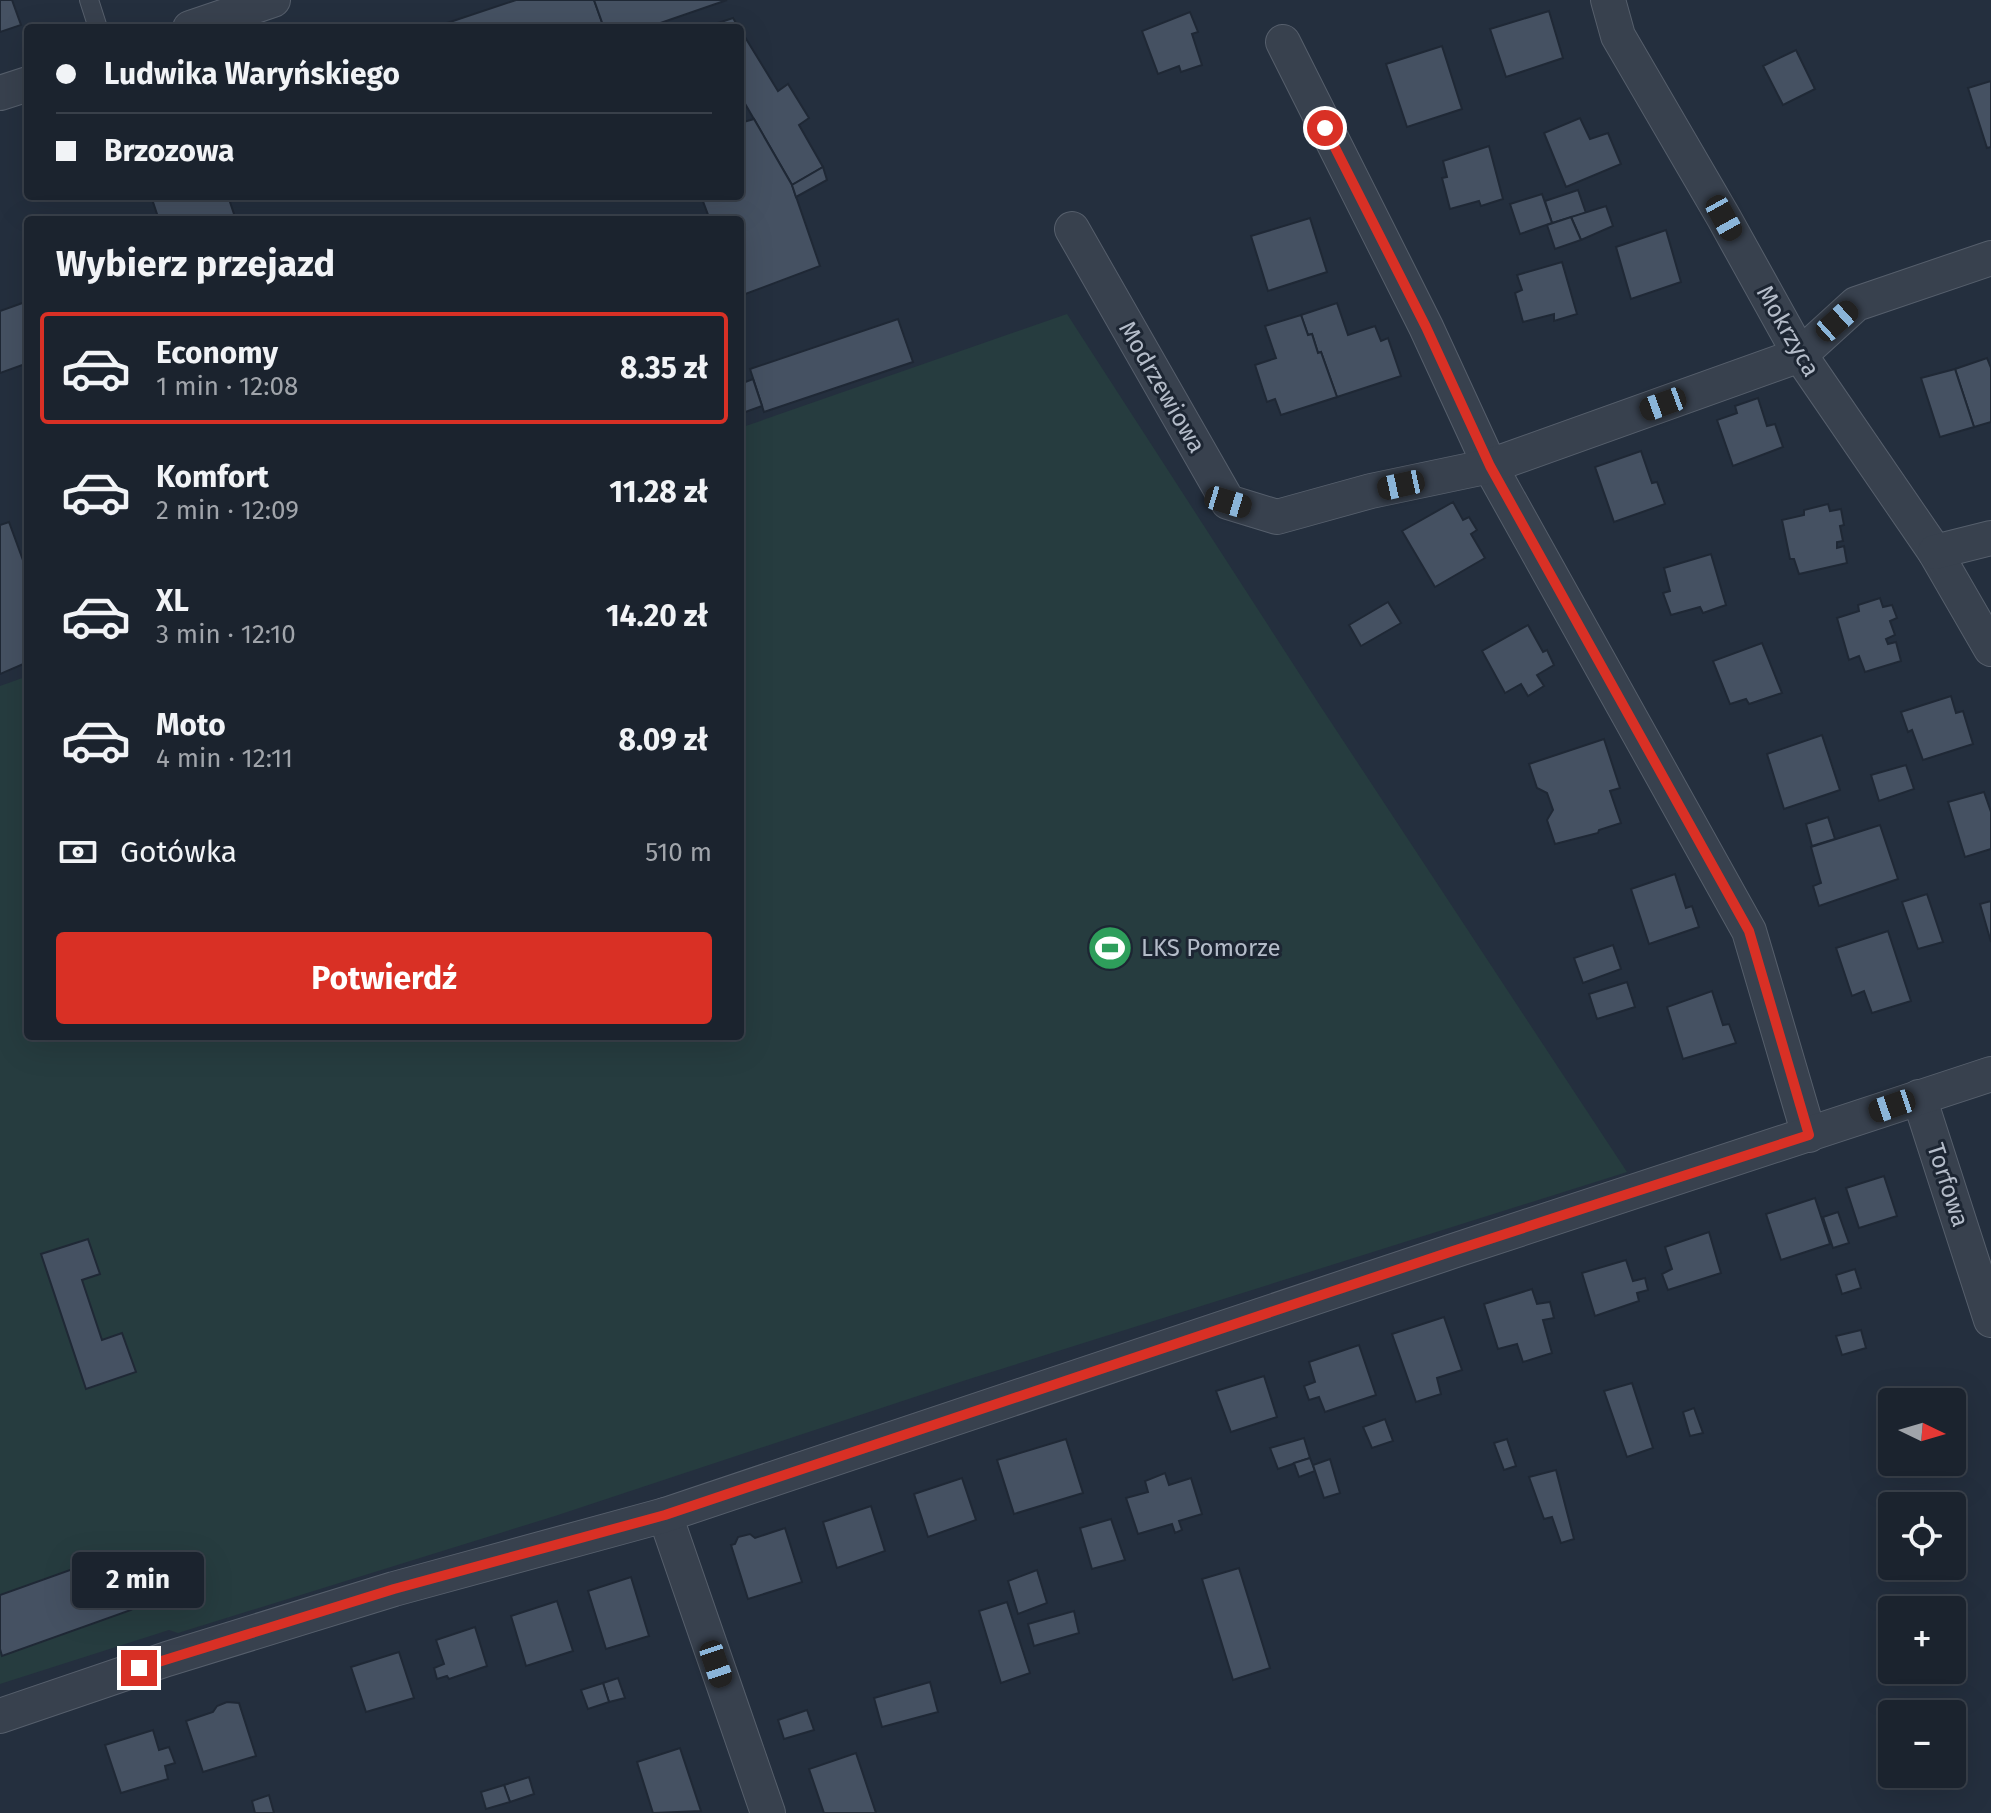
<!DOCTYPE html>
<html lang="pl">
<meta charset="utf-8">
<style>
body{margin:0;font-family:"Fira Sans",sans-serif;background:#282f3a;color:#f1f3f6;height:100vh;display:flex;flex-direction:column;font-size:30px;white-space:nowrap}
*{box-sizing:border-box;margin:0}
p{font-size:26px;color:#a0a4aa}
.icon{flex:none;width:44px;height:44px;fill:none;stroke:currentColor;stroke-width:2;stroke-linecap:round;stroke-linejoin:round}
.map{position:relative;flex:1;overflow:hidden}
.details{position:absolute;left:24px;top:216px;width:720px;height:824px;display:flex;flex-direction:column;background:#1b232e;border-radius:8px;box-shadow:0 8px 32px #0002,0 0 0 2px #39404a}
.details>*{flex:none}
.top-card{position:absolute;left:24px;top:24px;width:720px;height:176px;border-radius:8px;box-shadow:0 8px 32px #0002,0 0 0 2px #39404a;display:grid;align-content:center;height:176px;padding:0 32px;background:#1b232e}
.needle{width:52px;rotate:95deg}
.fabs{position:absolute;left:1878px;top:1388px;display:grid;gap:16px}
.fabs a{display:grid;place-items:center;width:88px;height:88px;border-radius:8px;background:#1b232e;box-shadow:0 8px 32px #0002,0 0 0 2px #39404a;font-size:40px}
.end{position:absolute;width:36px;height:36px;margin:-18px;border:10px solid #d93025;background:#fff;box-shadow:0 0 0 4px #fff}
.from{border-radius:50%}
.bubble{position:absolute;height:56px;border-radius:8px;background:#1b232e;box-shadow:0 8px 32px #0002,0 0 0 2px #39404a;font-size:26px;font-weight:700;line-height:56px;text-align:center}
.car{position:absolute;width:24px;height:48px;margin:-24px -12px;border-radius:10px;box-shadow:0 0 6px 2px #0007;background:linear-gradient(#222 24%,#8ab4d8 0 40%,#222 0 76%,#8ab4d8 0 86%,#222 0)}
.top-card b{display:flex;align-items:center;gap:28px;height:76px;font-size:30px}
.top-card b+b{border-top:2px solid #39404a}
.top-card i{width:20px;height:20px;background:#f1f3f6}
ul{padding:0;list-style:none}
li{display:flex;align-items:center;gap:24px;height:112px;margin:0 16px 12px;padding:0 16px;border:4px solid transparent;border-radius:8px}
li div{flex:1}
li b{display:block;font-size:30px}
li em{font-style:normal;font-weight:700}
li.active{border-color:#d93025}
li>.icon{width:72px;height:72px;stroke-width:1.5}
h2{padding:0 32px;font-size:36px;line-height:96px}
.pay{display:flex;align-items:center;gap:20px;height:88px;padding:0 32px;font-size:30px}
.pay p{margin-inline-start:auto}
.primary-button{display:flex;gap:16px;margin-top:auto;padding:16px 32px}
.primary-button a{flex:1;height:92px;border-radius:8px;background:#d93025;color:#fff;font-size:32px;font-weight:700;line-height:92px;text-align:center}
.map>svg:first-child{display:block}
.green{fill:#263c3f}
.building{fill:#455162;stroke:#1f2835;stroke-width:2}
.lines{fill:none;stroke-linecap:round;stroke-linejoin:round}
.lane-casing{stroke:#565f6c;stroke-width:20}
.street-casing{stroke:#565f6c;stroke-width:36}
.lane{stroke:#38414e;stroke-width:18}
.street{stroke:#38414e;stroke-width:34}
.route{stroke:#d93025;stroke-width:10}
.labels{text-anchor:middle;dominant-baseline:central;stroke-width:6;stroke-linejoin:round;paint-order:stroke}
.street-label{font-size:24px;fill:#b4bcc9;stroke:#1d2633}
.poi-label{font-size:24px;fill:#b4bcc9;stroke:#1d2633;text-anchor:start}
</style>
<div class="map">
<svg width="1991" height="1813" viewBox="0 0 1991 1813">
<rect width="100%" height="100%" fill="#242f3e"/>
<polygon class="green" points="1067,314 1319,704 1627,1172 963,1381 555,1516 178,1633 169,1630 0,1684 0,686 28,676 28,1036 740,1036 740,428"/>
<g class="building">
<polygon points="0,0 12,0 21,25 0,32"/>
<polygon points="516,0 594,0 604,28 432,28"/>
<polygon points="594,0 727,0 646,28 604,28"/>
<polygon points="1549,11 1563,58 1506,77 1490,29"/>
<polygon points="1190,12 1198,32 1192,34 1202,65 1181,72 1179,66 1158,74 1142,31"/>
<polygon points="733,18 739,28 703,28"/>
<polygon points="740,29 778,91 788,84 809,118 799,125 823,167 792,185 740,95"/>
<polygon points="1442,46 1462,109 1407,127 1386,64"/>
<polygon points="1796,50 1815,89 1783,105 1763,66"/>
<polygon points="1991,81 1991,147 1987,148 1968,88"/>
<polygon points="1580,118 1590,139 1608,133 1621,164 1566,187 1544,133"/>
<polygon points="754,119 792,185 820,266 740,296 740,220 710,220 701,196 740,196 740,123"/>
<polygon points="1489,146 1503,199 1481,206 1479,201 1450,209 1442,178 1447,177 1443,161"/>
<polygon points="823,167 827,180 796,197 792,185"/>
<polygon points="1578,190 1586,213 1552,223 1545,201"/>
<polygon points="1542,194 1552,223 1520,234 1510,204"/>
<polygon points="151,196 228,196 236,220 159,220"/>
<polygon points="1606,206 1613,226 1581,240 1571,217"/>
<polygon points="1571,217 1581,240 1555,249 1547,225"/>
<polygon points="1310,218 1327,272 1268,291 1251,236"/>
<polygon points="1666,230 1681,282 1631,299 1616,247"/>
<polygon points="1562,262 1577,314 1554,321 1554,314 1523,322 1515,293 1522,290 1517,275"/>
<polygon points="28,301 28,363 0,373 0,311"/>
<polygon points="1337,303 1348,335 1375,326 1381,341 1388,338 1401,376 1337,397 1321,352 1318,353 1312,334 1308,335 1301,315"/>
<polygon points="1301,315 1308,335 1312,334 1318,353 1321,352 1337,397 1281,415 1275,399 1267,402 1255,365 1276,358 1265,326"/>
<polygon points="898,319 913,362 764,412 750,369"/>
<polygon points="1987,358 1991,368 1991,422 1974,427 1955,369"/>
<polygon points="1955,369 1974,427 1940,437 1921,378"/>
<polygon points="753,379 762,406 740,414 740,384"/>
<polygon points="1758,398 1767,426 1775,424 1783,447 1733,466 1717,420 1737,413 1735,406"/>
<polygon points="1641,451 1652,483 1657,482 1665,504 1614,522 1595,467"/>
<polygon points="1453,502 1463,520 1469,517 1477,530 1471,534 1485,558 1435,587 1402,531"/>
<polygon points="1828,504 1830,511 1841,509 1844,525 1840,526 1843,541 1837,542 1837,548 1844,546 1847,563 1799,574 1794,559 1790,559 1782,520 1804,515 1804,510"/>
<polygon points="9,522 28,574 28,662 0,674 0,525"/>
<polygon points="1711,554 1726,605 1703,613 1700,607 1671,615 1663,593 1670,591 1664,568"/>
<polygon points="1880,598 1883,607 1892,605 1897,618 1890,621 1895,635 1886,639 1888,644 1896,642 1901,661 1865,672 1859,656 1849,660 1837,618 1859,611 1858,605"/>
<polygon points="1388,602 1401,623 1361,646 1349,625"/>
<polygon points="1528,625 1543,652 1547,650 1554,665 1537,675 1544,686 1528,696 1521,684 1505,693 1482,651"/>
<polygon points="1762,643 1782,693 1749,704 1746,699 1730,704 1713,661"/>
<polygon points="1951,696 1956,713 1963,711 1973,744 1923,760 1912,730 1908,732 1901,712"/>
<polygon points="1822,735 1840,790 1784,809 1767,754"/>
<polygon points="1604,739 1620,788 1610,791 1621,823 1599,830 1598,833 1555,844 1547,820 1553,810 1547,793 1537,788 1529,764"/>
<polygon points="1906,765 1914,789 1879,801 1871,775"/>
<polygon points="1984,792 1991,812 1991,849 1965,857 1948,802"/>
<polygon points="1828,817 1835,839 1812,846 1806,824"/>
<polygon points="1880,825 1898,879 1819,906 1813,886 1821,883 1811,847"/>
<polygon points="1675,874 1686,908 1692,906 1699,927 1649,944 1631,889"/>
<polygon points="1927,894 1943,942 1918,949 1902,902"/>
<polygon points="1991,901 1991,942 1980,904"/>
<polygon points="1888,931 1911,1001 1872,1013 1864,991 1852,996 1836,948"/>
<polygon points="1613,945 1621,969 1583,983 1574,958"/>
<polygon points="1627,982 1635,1007 1597,1019 1589,994"/>
<polygon points="1712,991 1723,1025 1729,1024 1736,1043 1683,1059 1667,1007"/>
<polygon points="1884,1176 1897,1216 1859,1228 1846,1188"/>
<polygon points="1815,1198 1830,1244 1781,1260 1766,1214"/>
<polygon points="1838,1212 1849,1243 1833,1248 1823,1217"/>
<polygon points="1709,1232 1721,1273 1668,1290 1662,1274 1672,1269 1665,1247"/>
<polygon points="88,1239 100,1274 82,1280 102,1340 122,1333 136,1372 86,1389 41,1254"/>
<polygon points="1626,1260 1633,1281 1645,1278 1648,1290 1637,1293 1639,1301 1595,1316 1582,1273"/>
<polygon points="1855,1269 1861,1288 1842,1294 1836,1275"/>
<polygon points="1532,1289 1537,1304 1550,1302 1554,1318 1543,1320 1552,1353 1523,1362 1517,1344 1498,1349 1484,1304"/>
<polygon points="1444,1317 1462,1370 1437,1378 1441,1394 1416,1402 1392,1334"/>
<polygon points="1861,1330 1866,1348 1842,1355 1836,1336"/>
<polygon points="1359,1345 1376,1395 1325,1412 1319,1397 1309,1400 1304,1386 1315,1382 1309,1362"/>
<polygon points="1264,1376 1277,1417 1231,1432 1216,1391"/>
<polygon points="1632,1383 1653,1448 1627,1457 1604,1391"/>
<polygon points="1694,1408 1703,1433 1690,1436 1683,1412"/>
<polygon points="1385,1419 1393,1441 1372,1448 1363,1427"/>
<polygon points="1304,1438 1310,1458 1278,1469 1270,1448"/>
<polygon points="1066,1439 1083,1493 1014,1514 997,1460"/>
<polygon points="1507,1439 1516,1466 1504,1470 1494,1443"/>
<polygon points="1310,1458 1315,1471 1299,1477 1294,1463"/>
<polygon points="1330,1459 1340,1493 1324,1498 1313,1465"/>
<polygon points="1556,1470 1574,1539 1561,1543 1552,1517 1544,1519 1529,1477"/>
<polygon points="1165,1473 1169,1485 1191,1478 1202,1514 1179,1521 1182,1530 1175,1533 1172,1524 1138,1534 1126,1498 1148,1492 1145,1481"/>
<polygon points="962,1478 976,1520 928,1537 914,1494"/>
<polygon points="871,1506 885,1551 837,1568 823,1522"/>
<polygon points="1111,1519 1125,1560 1092,1569 1080,1528"/>
<polygon points="785,1528 802,1582 748,1599 731,1545 735,1544 738,1537 750,1534 755,1538"/>
<polygon points="112,1555 131,1610 2,1656 0,1649 0,1595"/>
<polygon points="1239,1568 1270,1668 1233,1680 1202,1579"/>
<polygon points="1037,1570 1047,1603 1018,1614 1008,1581"/>
<polygon points="631,1577 649,1636 606,1649 588,1591"/>
<polygon points="557,1601 573,1651 526,1666 511,1616"/>
<polygon points="1007,1602 1030,1673 1001,1683 979,1611"/>
<polygon points="1074,1611 1079,1633 1034,1646 1028,1624"/>
<polygon points="475,1627 487,1666 449,1679 447,1676 437,1679 434,1668 444,1664 436,1640"/>
<polygon points="399,1652 414,1698 366,1712 351,1667"/>
<polygon points="618,1678 625,1698 609,1702 603,1683"/>
<polygon points="930,1682 938,1712 882,1727 874,1698"/>
<polygon points="603,1683 609,1702 588,1709 581,1690"/>
<polygon points="227,1702 239,1703 256,1756 203,1772 186,1721 213,1712 217,1706"/>
<polygon points="807,1710 814,1730 784,1739 778,1720"/>
<polygon points="153,1730 159,1750 169,1747 175,1763 165,1766 168,1779 121,1793 105,1745"/>
<polygon points="680,1748 701,1811 653,1813 637,1762"/>
<polygon points="856,1753 876,1813 824,1813 809,1769"/>
<polygon points="529,1777 534,1794 510,1802 504,1785"/>
<polygon points="504,1785 510,1802 486,1809 481,1792"/>
<polygon points="269,1795 274,1813 255,1813 252,1801"/>
</g>
<g class="lines">
<g class="lane-casing">
<polyline id="lane" points="89,0 98,28"/>
</g>
<g class="street-casing">
<g id="street">
<polyline points="1608,0 1618,36 1724,218 1800,355 1935,552 1991,649"/>
<polyline points="190,28 273,0"/>
<polyline points="1283,42 1426,327 1490,466 1749,931 1809,1135"/>
<polyline points="0,93 28,84"/>
<polyline points="1072,229 1228,502 1277,517 1371,491 1490,466 1800,355 1856,304 1991,258"/>
<polyline points="1935,552 1991,538"/>
<polyline points="1919,1097 1991,1320"/>
<polyline points="665,1515 768,1813"/>
<polyline points="0,1716 167,1659 394,1589 665,1515 1453,1251 1991,1074"/>
</g>
</g>
<use href="#lane" class="lane"/>
<use href="#street" class="street"/>
</g>
<g class="lines">
<polyline class="route" points="139,1668 394,1589 665,1515 1453,1251 1809,1135 1749,931 1490,466 1426,327 1325,128"/>
</g>
<defs>
<g id="stadium-disc" transform="scale(2.3)"><circle r="9.5" fill="#2e9e5b" stroke="#1d2633"/><path d="M0-5a6.5 5 0 1 0 0 10a6.5 5 0 1 0 0-10ZM-3.5-1.8h7v3.6h-7Z" fill="#fff"/></g>
</defs>
<g fill-rule="evenodd">
<use href="#stadium-disc" x="1110" y="948"/>
</g>
<g class="labels">
<g class="street-label">
<text transform="translate(1788 331) rotate(60)">Mokrzyca</text>
<text transform="translate(1162 387) rotate(60)">Modrzewiowa</text>
<text transform="translate(1948 1185) rotate(72)">Torfowa</text>
</g>
<g class="poi-label">
<text x="1141" y="948">LKS Pomorze</text>
</g>
</g>
</svg>
<div class="fabs">
<a><svg class="needle" viewBox="-14 -14 28 28"><path d="M0-13l5 13h-10z" fill="#e53935"/><path d="M0 13l5-13h-10z" fill="#a0a4aa"/></svg></a>
<a><svg class="icon" aria-label="locate" viewBox="0 0 24 24"><circle cx="12" cy="12" r="6"/><path d="M12 2v4M12 18v4M2 12h4M18 12h4"/></svg></a>
<a>+</a>
<a>−</a>
</div>
<i class="end from" style="left:1325px;top:128px"></i>
<i class="end" style="left:139px;top:1668px"></i>
<div class="bubble" style="left:72px;top:1552px;width:132px">2 min</div>
<i class="car" style="left:1724px;top:218px;rotate:151deg"></i>
<i class="car" style="left:1837px;top:321px;rotate:48deg"></i>
<i class="car" style="left:1663px;top:404px;rotate:250deg"></i>
<i class="car" style="left:1401px;top:485px;rotate:258deg"></i>
<i class="car" style="left:1228px;top:502px;rotate:107deg"></i>
<i class="car" style="left:1892px;top:1106px;rotate:251deg"></i>
<i class="car" style="left:716px;top:1664px;rotate:161deg"></i>
<div class="top-card">
<b><i class="from"></i>Ludwika Waryńskiego</b>
<b><i></i>Brzozowa</b>
</div>
<section class="details">
<h2>Wybierz przejazd</h2>
<ul>
<li class="active"><svg class="icon" aria-label="car" viewBox="0 0 24 24"><path d="M5 17H2v-5l4-1 3-4h7l3 4 3 1v5h-3M9 17h6M6 11h13"/><circle cx="7" cy="17" r="2"/><circle cx="17" cy="17" r="2"/></svg><div><b>Economy</b><p>1 min · 12:08</p></div><em>8.35 zł</em></li>
<li><svg class="icon" aria-label="car" viewBox="0 0 24 24"><path d="M5 17H2v-5l4-1 3-4h7l3 4 3 1v5h-3M9 17h6M6 11h13"/><circle cx="7" cy="17" r="2"/><circle cx="17" cy="17" r="2"/></svg><div><b>Komfort</b><p>2 min · 12:09</p></div><em>11.28 zł</em></li>
<li><svg class="icon" aria-label="car" viewBox="0 0 24 24"><path d="M5 17H2v-5l4-1 3-4h7l3 4 3 1v5h-3M9 17h6M6 11h13"/><circle cx="7" cy="17" r="2"/><circle cx="17" cy="17" r="2"/></svg><div><b>XL</b><p>3 min · 12:10</p></div><em>14.20 zł</em></li>
<li><svg class="icon" aria-label="car" viewBox="0 0 24 24"><path d="M5 17H2v-5l4-1 3-4h7l3 4 3 1v5h-3M9 17h6M6 11h13"/><circle cx="7" cy="17" r="2"/><circle cx="17" cy="17" r="2"/></svg><div><b>Moto</b><p>4 min · 12:11</p></div><em>8.09 zł</em></li>
</ul>
<div class="pay"><svg class="icon" aria-label="cash" viewBox="0 0 24 24"><path d="M3 7h18v10H3z"/><circle cx="12" cy="12" r="2"/></svg>Gotówka<p>510 m</p></div>
<div class="primary-button"><a>Potwierdź</a></div>
</section>
</div>
